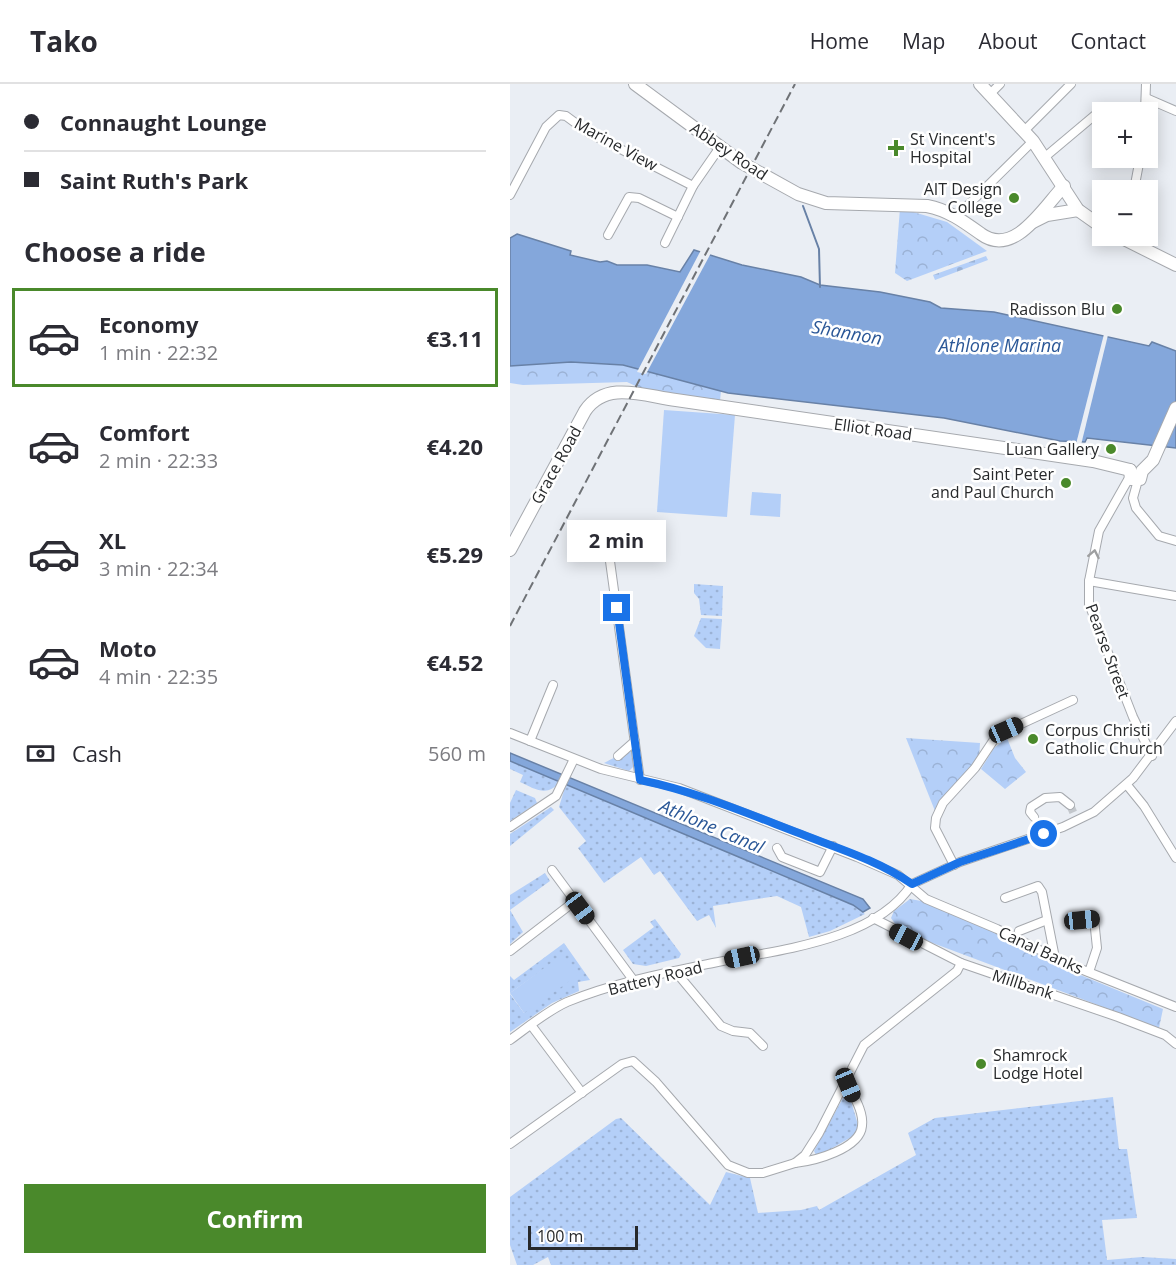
<!DOCTYPE html>
<meta charset="utf-8">
<style>
body{margin:0;font-family:"Open Sans",sans-serif;background:#f2f2f3;color:#2b2b33;height:100vh;display:flex;flex-direction:column;font-size:22px;white-space:nowrap}
*{box-sizing:border-box;margin:0}
p{font-size:20px;color:#7c7c81}
.icon{flex:none;width:33px;height:33px;fill:none;stroke:currentColor;stroke-width:2;stroke-linecap:round;stroke-linejoin:round}
.map{position:relative;flex:1;overflow:hidden}
.panel{display:flex;flex-direction:column;background:#fff;width:510px}
.panel>*{flex:none}
.banner{display:grid;align-content:center;height:132px;padding:0 24px;background:#fff}
.controls{position:absolute;left:582px;top:18px;display:grid;gap:12px}
.controls a{display:grid;place-items:center;width:66px;height:66px;border-radius:0px;background:#fff;box-shadow:0 3px 15px #0003;font-size:30px}
.scale{position:absolute;left:18px;bottom:15px;width:110px;box-sizing:border-box;padding-left:6px;border:3px solid #27292b;border-top:0;font-size:16px;line-height:21px;white-space:nowrap;color:#27292b;-webkit-text-stroke:4px #fff;paint-order:stroke}
.end{position:absolute;width:27px;height:27px;margin:-14px;border:8px solid #1a73e8;background:#fff;box-shadow:0 0 0 3px #fff}
.from{border-radius:50%}
.bubble{position:absolute;height:42px;border-radius:0px;background:#fff;box-shadow:0 3px 15px #0003;font-size:20px;font-weight:700;line-height:42px;text-align:center}
.car{position:absolute;width:18px;height:36px;margin:-18px -9px;border-radius:8px;box-shadow:0 0 4px 2px #0007;background:linear-gradient(#222 24%,#8ab4d8 0 40%,#222 0 76%,#8ab4d8 0 86%,#222 0)}
.banner b{display:flex;align-items:center;gap:21px;height:57px;font-size:22px}
.banner b+b{border-top:2px solid #e1e1e2}
.banner i{width:15px;height:15px;background:#2b2b33}
ul{padding:0;list-style:none}
li{display:flex;align-items:center;gap:18px;height:99px;margin:0 12px 9px;padding:0 12px;border:3px solid transparent;border-radius:0px}
li div{flex:1}
li b{display:block;font-size:22px}
li em{font-style:normal;font-weight:700}
li.selected{border-color:#4a892b}
li>.icon{width:54px;height:54px;stroke-width:1.5}
h2{padding:0 24px;font-size:27px;line-height:72px}
.pay{display:flex;align-items:center;gap:15px;height:66px;padding:0 24px;font-size:22px}
.pay p{margin-inline-start:auto}
.action{display:flex;gap:12px;margin-top:auto;padding:12px 24px}
.action a{flex:1;height:69px;border-radius:0px;background:#4a892b;color:#fff;font-size:24px;font-weight:700;line-height:69px;text-align:center}
header{display:flex;align-items:center;gap:36px;box-sizing:border-box;height:84px;padding:0 30px;background:#fff;border-bottom:2px solid #e1e1e2}
header strong{font-size:28px}
nav{display:flex;gap:33px;margin-inline-start:auto;font-size:21px}
main{display:flex;flex:1;min-height:0}
.map>svg:first-child{display:block}
.grass{fill:url(#grass-dots)}
.cemetery{fill:url(#cemetery-stones)}
.park{fill:url(#park-crowns)}
.pitch{fill:#b4cff8}
.water{fill:#84a7db;stroke:#6881a6;stroke-width:1.5}
.pier{fill:#eaeef4}
.lines{fill:none;stroke-linecap:round;stroke-linejoin:round}
.stream{stroke:#6881a6;stroke-width:2}
.street-tunnel{stroke:#c3c7cc;stroke-width:8;stroke-dasharray:8 4;stroke-linecap:butt}
.street-casing{stroke:#a6a9ae;stroke-width:10}
.secondary-casing{stroke:#a6a9ae;stroke-width:14}
.street{stroke:#fff;stroke-width:8}
.secondary{stroke:#fff;stroke-width:12}
.rail{stroke:#6f7276;stroke-width:2;stroke-dasharray:9 4.5;stroke-linecap:butt}
.oneway{stroke:#9e9fa0}
.route{stroke:#1a73e8;stroke-width:8}
.poi-dot{fill:#4a892b;stroke:#fff;stroke-width:2}
.labels{text-anchor:middle;dominant-baseline:central;stroke-width:5;stroke-linejoin:round;paint-order:stroke}
.poi-label{font-size:16px;fill:#27292b;stroke:#fff;text-anchor:end}
.street-label{font-size:16px;fill:#27292b;stroke:#fff}
.water-label{font-size:18px;font-style:italic;fill:#2a5797;stroke:#fff}
</style>
<header>
<strong>Tako</strong>
<nav><a>Home</a><a>Map</a><a>About</a><a>Contact</a></nav>
</header>
<main>
<section class="panel">
<div class="banner">
<b><i class="from"></i>Connaught Lounge</b>
<b><i></i>Saint Ruth's Park</b>
</div>
<h2>Choose a ride</h2>
<ul>
<li class="selected"><svg class="icon" aria-label="car" viewBox="0 0 24 24"><path d="M5 17H2v-5l4-1 3-4h7l3 4 3 1v5h-3M9 17h6M6 11h13"/><circle cx="7" cy="17" r="2"/><circle cx="17" cy="17" r="2"/></svg><div><b>Economy</b><p>1 min · 22:32</p></div><em>€3.11</em></li>
<li><svg class="icon" aria-label="car" viewBox="0 0 24 24"><path d="M5 17H2v-5l4-1 3-4h7l3 4 3 1v5h-3M9 17h6M6 11h13"/><circle cx="7" cy="17" r="2"/><circle cx="17" cy="17" r="2"/></svg><div><b>Comfort</b><p>2 min · 22:33</p></div><em>€4.20</em></li>
<li><svg class="icon" aria-label="car" viewBox="0 0 24 24"><path d="M5 17H2v-5l4-1 3-4h7l3 4 3 1v5h-3M9 17h6M6 11h13"/><circle cx="7" cy="17" r="2"/><circle cx="17" cy="17" r="2"/></svg><div><b>XL</b><p>3 min · 22:34</p></div><em>€5.29</em></li>
<li><svg class="icon" aria-label="car" viewBox="0 0 24 24"><path d="M5 17H2v-5l4-1 3-4h7l3 4 3 1v5h-3M9 17h6M6 11h13"/><circle cx="7" cy="17" r="2"/><circle cx="17" cy="17" r="2"/></svg><div><b>Moto</b><p>4 min · 22:35</p></div><em>€4.52</em></li>
</ul>
<div class="pay"><svg class="icon" aria-label="cash" viewBox="0 0 24 24"><path d="M3 7h18v10H3z"/><circle cx="12" cy="12" r="2"/></svg>Cash<p>560 m</p></div>
<div class="action"><a>Confirm</a></div>
</section>
<div class="map">
<svg width="666" height="1181" viewBox="0 0 666 1181">
<defs>
<pattern id="grass-dots" width="8" height="8" patternUnits="userSpaceOnUse" patternTransform="scale(1.5)"><rect width="8" height="8" fill="#b4cff8"/><path d="M2 2h.1M6 6h.1" fill="none" stroke="#9bb2d5" stroke-width="1.8" stroke-linecap="round"/></pattern>
<pattern id="cemetery-stones" width="16" height="16" patternUnits="userSpaceOnUse" patternTransform="scale(1.5)"><rect width="16" height="16" fill="#b4cff8"/><path d="M2 7V4a2 2 0 0 1 4 0v3zM10 15v-3a2 2 0 0 1 4 0v3z" fill="#9bb2d5"/></pattern>
<pattern id="park-crowns" width="20" height="18" patternUnits="userSpaceOnUse" patternTransform="scale(1.5)"><rect width="20" height="18" fill="#b4cff8"/><path d="M2 6a3 3 0 1 1 6 0M12 15a3 3 0 1 1 6 0" fill="none" stroke="#9bb2d5"/></pattern>
</defs>
<rect width="100%" height="100%" fill="#eaeef4"/>
<g class="grass">
<polygon points="184,500 213,502 212,532 191,531 189,515 184,509"/>
<polygon points="191,534 212,535 210,565 196,564 184,552"/>
<polygon points="119,666 123,670 124,682 119,687 94,679"/>
<path d="M0,677L50,697C38,714 25,705 10,698L13,691L0,685Z"/>
<polygon points="56,700 343,821 355,830 320,847 299,853 291,823 267,812 203,822 206,844 199,831 187,837 150,787 144,791 131,773 94,799 68,764 76,757 49,723"/>
<polygon points="6,706 25,714 27,719 0,737 0,719"/>
<polygon points="41,723 44,726 0,762 0,750"/>
<polygon points="35,789 40,797 0,826 13,848 0,860 0,811"/>
<polygon points="145,835 171,870 169,874 136,882 123,880 113,866 144,843 140,838"/>
<polygon points="54,859 80,896 68,898 69,907 42,919 0,948 0,910 14,929 52,872 0,909 0,892 4,896"/>
<polygon points="334,1012 340,1014 349,1044 343,1052 307,1073 304,1067"/>
<polygon points="603,1013 609,1065 617,1065 627,1134 592,1136 597,1176 632,1173 666,1175 666,1181 41,1181 38,1173 23,1181 7,1181 0,1161 0,1113 106,1035 111,1034 200,1121 216,1088 240,1094 248,1129 291,1126 307,1122 309,1126 406,1071 398,1049 425,1034"/>
</g>
<polygon class="cemetery" points="476,172 478,176 425,196 423,191"/>
<g class="park">
<polygon points="390,124 437,138 477,167 397,197 385,189"/>
<polygon points="61,278 113,281 211,307 210,317 132,305 117,298 13,301 0,299 0,282"/>
<polygon points="396,654 470,659 469,674 425,727"/>
<polygon points="497,654 505,674 516,688 495,705 471,685 484,664"/>
<polygon points="400,815 417,818 515,862 534,876 653,925 649,944 412,855 386,841 381,834 384,827"/>
</g>
<g class="pitch">
<polygon points="154,326 225,331 217,433 147,428"/>
<polygon points="242,408 271,410 270,433 240,431"/>
<polygon points="52,871 67,892 14,929 0,909"/>
</g>
<g class="water">
<polygon points="7,150 61,167 60,171 90,178 97,177 107,181 137,181 170,188 184,166 232,181 291,193 310,201 370,208 420,218 431,224 484,228 639,262 642,258 666,267 666,364 577,354 575,358 550,357 434,334 218,309 113,281 61,278 0,282 0,154"/>
<polygon points="0,669 353,815 360,824 353,828 343,821 0,677"/>
</g>
<g class="pier">
<polygon points="191,166 201,169 136,290 127,288"/>
<polygon points="594,250 598,251 571,361 566,360"/>
</g>
<g class="lines">
<polyline class="stream" points="293,122 309,165 310,203"/>
<g class="street-tunnel">
<polyline points="560,721 564,730"/>
<polyline points="524,733 531,745"/>
</g>
<g class="street-casing">
<g id="street">
<polyline points="480,10 490,0"/>
<polyline points="636,14 666,27"/>
<polyline points="635,28 636,0"/>
<polyline points="515,46 561,0"/>
<polyline points="535,73 585,31"/>
<polyline points="624,106 630,74"/>
<polyline points="0,111 36,43 49,31 56,32 79,49 183,102"/>
<polyline points="447,132 523,57"/>
<polyline points="98,151 119,113 129,114 168,133"/>
<polyline points="155,159 183,102 210,63"/>
<polyline points="619,394 589,447 579,497 579,520 623,633 642,672"/>
<polyline points="628,396 623,414 626,424 649,452 666,457"/>
<polyline points="99,470 130,696"/>
<polyline points="579,497 666,512"/>
<polyline points="0,649 91,685 169,704 347,773 388,791 416,815 487,845 558,880 666,923"/>
<polyline points="20,657 43,601"/>
<polyline points="108,672 125,657"/>
<polyline points="617,701 634,722 666,774"/>
<polyline points="524,733 520,728 521,723 535,714 550,713 560,721"/>
<polyline points="0,743 46,712 64,675"/>
<polyline points="267,764 272,773 310,788 323,762"/>
<polyline points="444,781 425,744 426,734 433,719 465,684 487,651 563,616"/>
<polyline points="42,786 124,897"/>
<polyline points="402,800 450,778 553,743 584,728 623,694 666,637"/>
<polyline points="495,814 528,802 532,808 545,874"/>
<polyline points="363,834 451,879 608,933 655,951 666,960"/>
<polyline points="559,838 584,835 587,864 579,888"/>
<polyline points="509,847 537,836"/>
<polyline points="0,867 65,817"/>
<polyline points="165,887 211,942 223,947 240,949 253,962"/>
<polyline points="21,941 72,1009"/>
<path d="M0,956C18,943 37,927 57,918C103,899 154,889 203,879C265,866 365,858 402,800"/>
<polyline points="0,1060 112,980 123,977 146,998 218,1081 238,1089 253,1089 285,1079 295,1071 309,1049 354,961 447,887 451,879"/>
<path d="M285,1079C304,1077 350,1065 352,1042C354,1028 344,1013 338,1001L335,999"/>
</g>
</g>
<g class="secondary-casing">
<g id="secondary">
<path d="M125,0L232,79L288,110L316,119L417,122C438,126 453,137 471,150C504,174 533,124 554,102"/>
<polyline points="470,0 523,57 568,126 592,143"/>
<polyline points="523,138 537,131 568,126"/>
<polyline points="608,152 666,181"/>
<polyline points="620,386 621,395 630,395 632,387 643,376 666,324"/>
<path d="M0,466L75,327C96,296 134,312 166,316L583,377L620,386"/>
</g>
</g>
<use href="#street" class="street"/>
<use href="#secondary" class="secondary"/>
<polyline class="rail" points="0,542 285,0"/>
</g>
<defs><path id="oneway-chevron" d="M-2-3.5L2.5 0L-2 3.5" fill="none" stroke-width="1.6" stroke-linecap="round" stroke-linejoin="round" transform="scale(1.5)"/></defs>
<use class="oneway" href="#oneway-chevron" transform="translate(584 470) rotate(-79)"/>
<g class="lines">
<path class="route" d="M107,524L130,696C184,707 234,728 286,748C324,763 368,776 402,800L450,778L534,750"/>
</g>
<g class="poi-dot">
<path d="M383 55h6v6h6v6h-6v6h-6v-6h-6v-6h6z"/>
<circle cx="504" cy="114" r="6"/>
<circle cx="607" cy="225" r="6"/>
<circle cx="601" cy="365" r="6"/>
<circle cx="556" cy="399" r="6"/>
<circle cx="523" cy="655" r="6"/>
<circle cx="471" cy="980" r="6"/>
</g>
<g class="labels">
<g class="poi-label">
<text x="400" y="55" text-anchor="start">St Vincent's<tspan x="400" dy="18">Hospital</tspan></text>
<text x="492" y="105">AIT Design<tspan x="492" dy="18">College</tspan></text>
<text x="595" y="225">Radisson Blu</text>
<text x="589" y="365">Luan Gallery</text>
<text x="544" y="390">Saint Peter<tspan x="544" dy="18">and Paul Church</tspan></text>
<text x="535" y="646" text-anchor="start">Corpus Christi<tspan x="535" dy="18">Catholic Church</tspan></text>
<text x="483" y="971" text-anchor="start">Shamrock<tspan x="483" dy="18">Lodge Hotel</tspan></text>
</g>
<g class="street-label">
<text transform="translate(106 60) rotate(29)">Marine View</text>
<text transform="translate(219 67) rotate(34)">Abbey Road</text>
<text transform="translate(363 345) rotate(8)">Elliot Road</text>
<text transform="translate(46 381) rotate(-61)">Grace Road</text>
<text transform="translate(598 567) rotate(70)">Pearse Street</text>
<text transform="translate(531 866) rotate(25)">Canal Banks</text>
<text transform="translate(145 894) rotate(-14)">Battery Road</text>
<text transform="translate(513 900) rotate(18)">Millbank</text>
</g>
<g class="water-label">
<text transform="translate(337 248) rotate(10)">Shannon</text>
<text x="490" y="261">Athlone Marina</text>
<text transform="translate(202 742) rotate(23)">Athlone Canal</text>
</g>
</g>
</svg>
<div class="controls">
<a>+</a>
<a>−</a>
</div>
<div class="scale">100 m</div>
<i class="end from" style="left:534px;top:750px"></i>
<i class="end" style="left:107px;top:524px"></i>
<div class="bubble" style="left:57px;top:436px;width:99px">2 min</div>
<i class="car" style="left:496px;top:646px;rotate:66deg"></i>
<i class="car" style="left:70px;top:824px;rotate:143deg"></i>
<i class="car" style="left:572px;top:836px;rotate:84deg"></i>
<i class="car" style="left:396px;top:853px;rotate:298deg"></i>
<i class="car" style="left:232px;top:873px;rotate:258deg"></i>
<i class="car" style="left:338px;top:1001px;rotate:157deg"></i>
</div>
</main>
